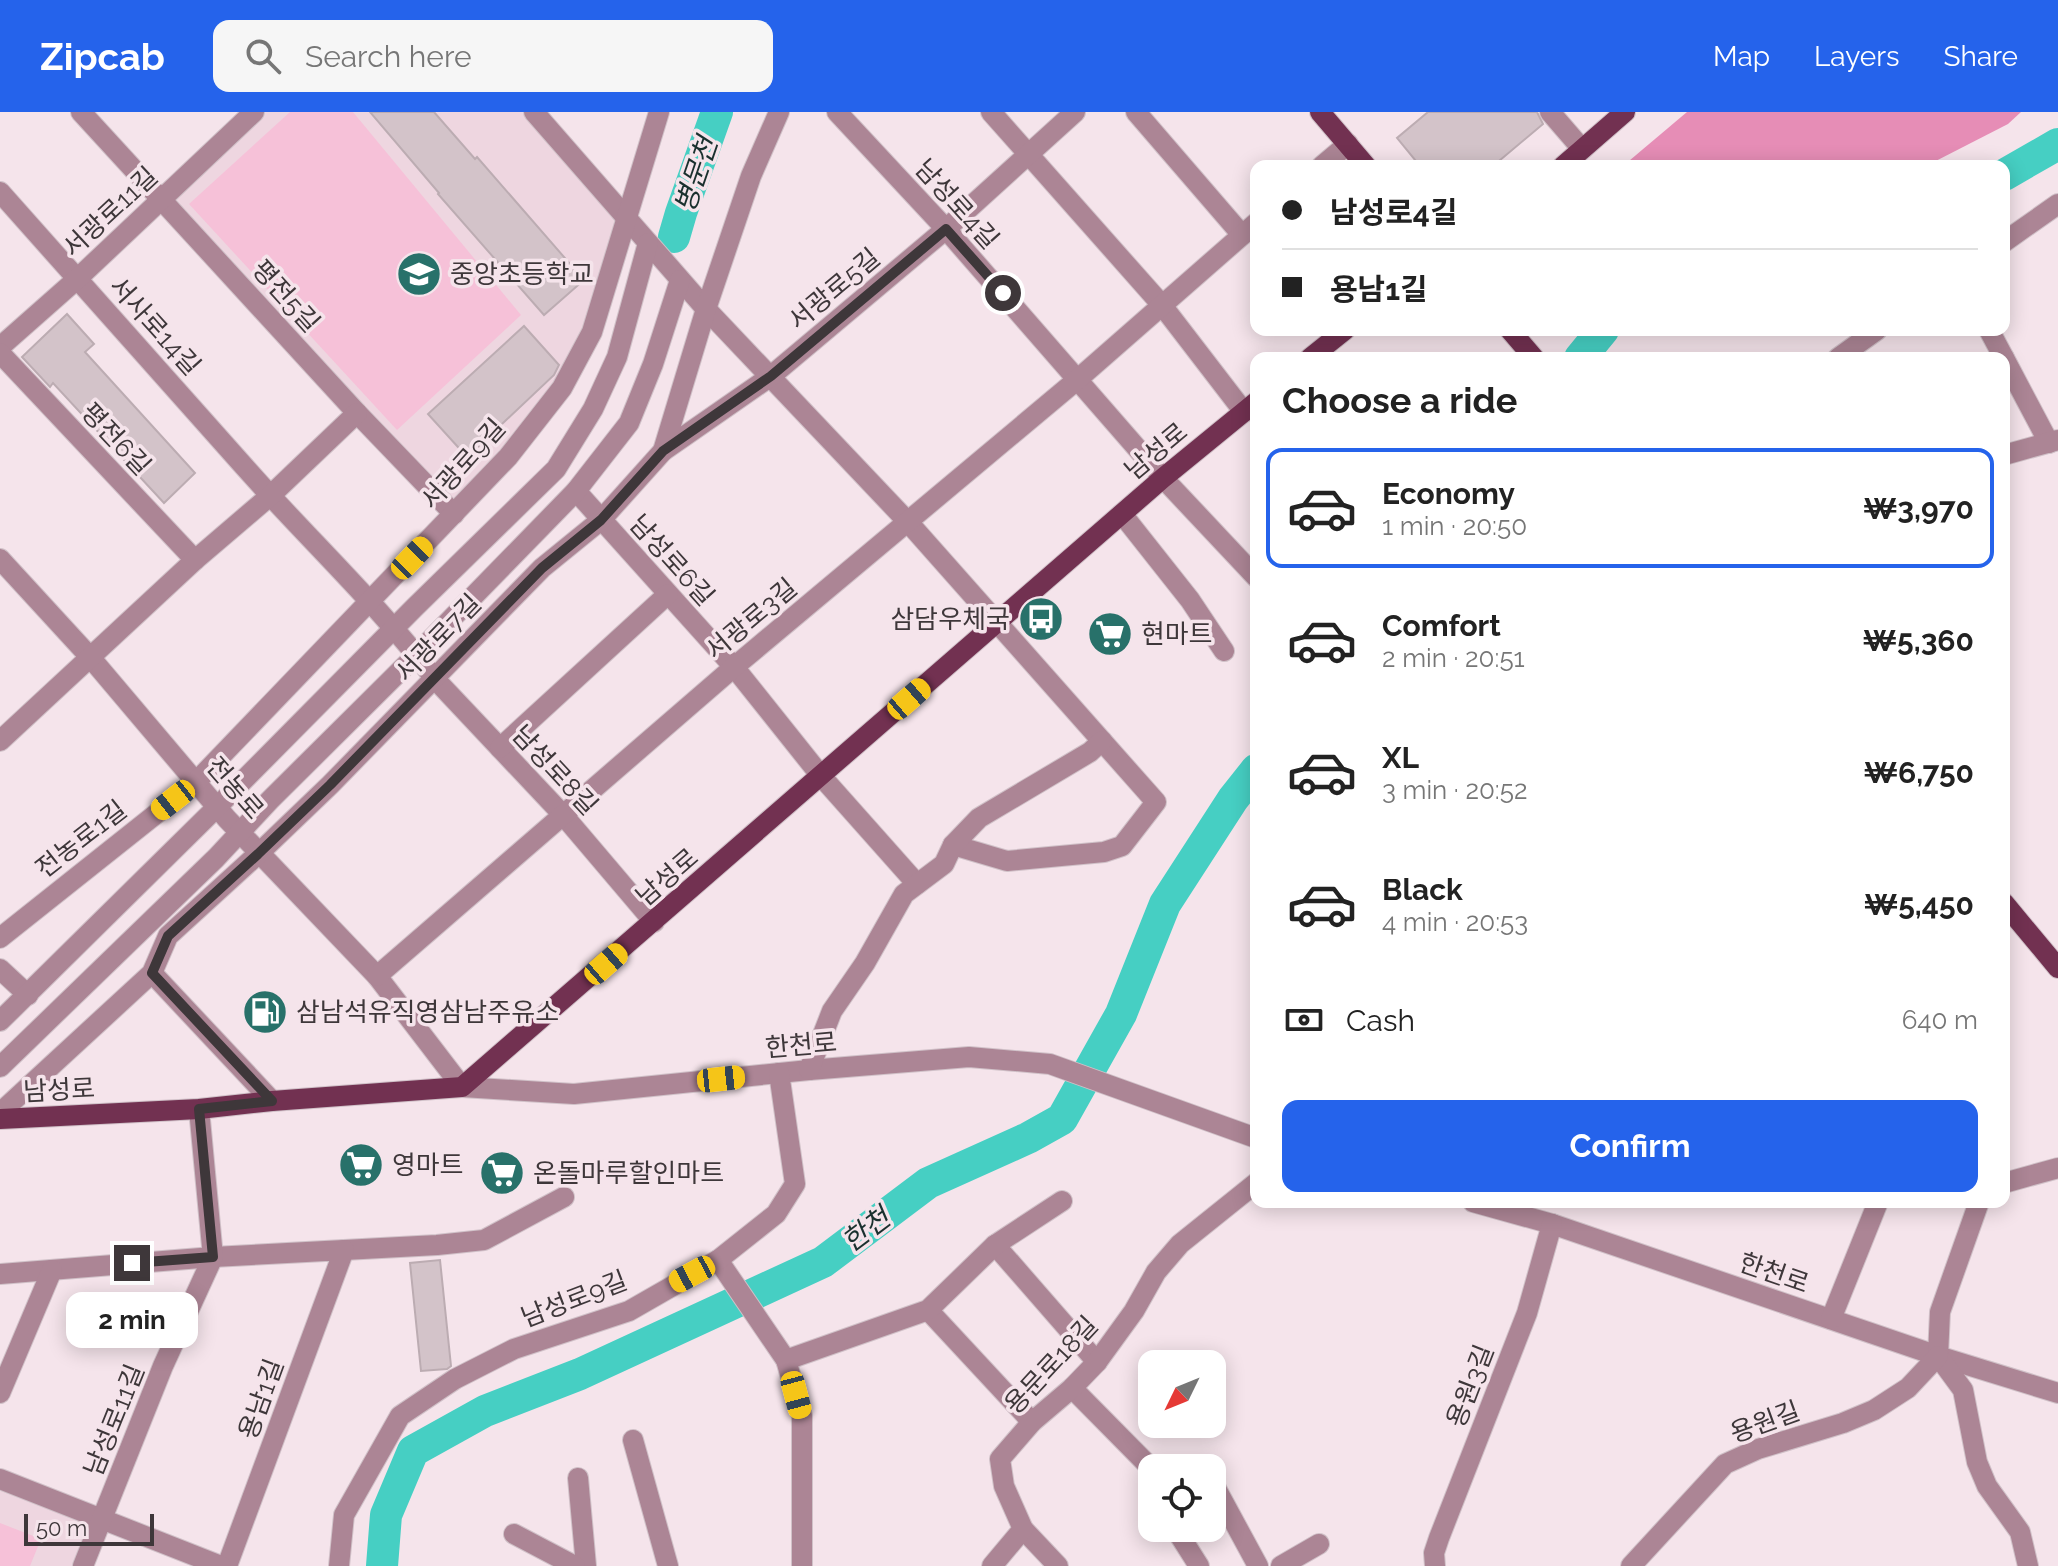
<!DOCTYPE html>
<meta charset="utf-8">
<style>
body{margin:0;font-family:Raleway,"Noto Sans KR",sans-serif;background:#f6f6f6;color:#222;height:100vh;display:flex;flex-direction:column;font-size:30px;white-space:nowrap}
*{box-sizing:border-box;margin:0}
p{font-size:26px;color:#767676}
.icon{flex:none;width:44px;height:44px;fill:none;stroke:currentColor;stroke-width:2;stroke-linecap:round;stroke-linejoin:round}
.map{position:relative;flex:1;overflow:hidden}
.side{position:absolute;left:1250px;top:240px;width:760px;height:856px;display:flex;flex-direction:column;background:#fff;border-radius:16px;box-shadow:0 4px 20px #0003}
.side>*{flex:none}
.guide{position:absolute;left:1250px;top:48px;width:760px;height:176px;border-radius:16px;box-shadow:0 4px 20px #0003;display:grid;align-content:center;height:176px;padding:0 32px;background:#fff}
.needle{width:52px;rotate:227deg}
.tools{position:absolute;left:1138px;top:1238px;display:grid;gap:16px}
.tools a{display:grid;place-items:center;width:88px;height:88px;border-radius:16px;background:#fff;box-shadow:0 4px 20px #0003;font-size:40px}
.scale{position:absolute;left:24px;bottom:20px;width:130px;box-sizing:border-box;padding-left:8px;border:4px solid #3e373a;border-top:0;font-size:22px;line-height:28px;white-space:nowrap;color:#3e373a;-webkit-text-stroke:6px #f5e4eb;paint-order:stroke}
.end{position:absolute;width:36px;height:36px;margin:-18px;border:10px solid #3e373a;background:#fff;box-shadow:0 0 0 4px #fff}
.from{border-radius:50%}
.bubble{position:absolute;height:56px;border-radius:16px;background:#fff;box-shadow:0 4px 20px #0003;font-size:26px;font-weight:700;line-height:56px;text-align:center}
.car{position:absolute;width:24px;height:48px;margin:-24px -12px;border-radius:10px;box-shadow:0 0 6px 2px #0007;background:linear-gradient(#f5c518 24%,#345 0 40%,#f5c518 0 76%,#345 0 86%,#f5c518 0)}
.guide b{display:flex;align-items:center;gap:28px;height:76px;font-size:30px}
.guide b+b{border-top:2px solid #e0e0e0}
.guide i{width:20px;height:20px;background:#222}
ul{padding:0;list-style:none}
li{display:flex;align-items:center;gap:24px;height:120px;margin:0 16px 12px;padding:0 16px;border:4px solid transparent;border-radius:16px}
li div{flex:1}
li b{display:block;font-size:30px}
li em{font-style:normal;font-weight:700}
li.selected{border-color:#2563eb}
li>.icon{width:72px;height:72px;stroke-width:1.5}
h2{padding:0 32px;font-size:36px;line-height:96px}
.pay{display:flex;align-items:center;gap:20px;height:88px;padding:0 32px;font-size:30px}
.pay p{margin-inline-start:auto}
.primary-button{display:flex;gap:16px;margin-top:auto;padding:16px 32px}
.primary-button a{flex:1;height:92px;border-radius:16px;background:#2563eb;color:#fff;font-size:32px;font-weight:700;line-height:92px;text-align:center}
header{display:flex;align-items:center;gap:48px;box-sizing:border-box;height:112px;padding:0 40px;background:#2563eb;color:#fff}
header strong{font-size:38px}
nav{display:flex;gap:44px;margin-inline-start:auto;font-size:28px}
.search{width:560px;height:72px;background:#f6f6f6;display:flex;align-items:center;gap:20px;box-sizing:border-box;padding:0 28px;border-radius:16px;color:#767676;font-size:30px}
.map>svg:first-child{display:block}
.built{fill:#eed6e0}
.green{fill:#f6c1d8}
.forest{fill:#e68db6}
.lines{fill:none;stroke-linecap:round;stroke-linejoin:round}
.river{stroke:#46cfc3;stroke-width:32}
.building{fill:#d3c3c9;stroke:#bcacb2;stroke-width:2}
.minor-casing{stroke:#d0c1c8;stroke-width:22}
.major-casing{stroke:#d0c1c8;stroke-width:22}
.minor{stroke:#ac8595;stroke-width:20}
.major{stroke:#723151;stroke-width:20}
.route{stroke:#3e373a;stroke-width:10}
.labels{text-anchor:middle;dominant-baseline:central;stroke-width:7;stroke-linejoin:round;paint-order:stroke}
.street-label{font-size:26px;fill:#3e373a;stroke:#f5e4eb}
.poi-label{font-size:26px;fill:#3e373a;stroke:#f5e4eb;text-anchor:start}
.water-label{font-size:28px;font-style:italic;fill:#19302e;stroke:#f5e4eb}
</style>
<header>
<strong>Zipcab</strong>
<div class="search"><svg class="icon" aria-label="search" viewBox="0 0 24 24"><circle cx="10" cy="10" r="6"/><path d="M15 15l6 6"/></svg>Search here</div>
<nav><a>Map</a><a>Layers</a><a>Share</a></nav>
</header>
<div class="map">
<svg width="2058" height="1454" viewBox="0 0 2058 1454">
<rect width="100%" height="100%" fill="#f5e4eb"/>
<g class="built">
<polygon points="254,0 534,0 625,105 562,276 454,402 162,88"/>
<polygon points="0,1378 90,1412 72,1454 0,1454"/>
</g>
<g class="green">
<polygon points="290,0 353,0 521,203 397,318 189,92"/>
<polygon points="0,1411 41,1427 30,1454 0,1454"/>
</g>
<polygon class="forest" points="1687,0 2021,0 2008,12 1926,54 1623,54"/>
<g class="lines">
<g class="river">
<polyline points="2004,63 2058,32"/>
<polyline points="674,125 681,101 717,0"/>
<polyline points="1580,246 1603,218"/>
<polyline points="382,1454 386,1403 413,1339 485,1299 580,1262 823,1150 928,1071 1028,1026 1062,1007 1121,902 1165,792 1233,687 1256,658"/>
</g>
</g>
<g class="building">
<polygon points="370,0 434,0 475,47 477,45 584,168 544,203 438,82 439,81"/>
<polygon points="1428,0 1537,0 1543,12 1493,54 1420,54 1397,26"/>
<polygon points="67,202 94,232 85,240 195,361 164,391 53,271 50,275 22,245"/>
<polygon points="524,214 559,253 554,263 467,345 428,302"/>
<polygon points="440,1148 451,1254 447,1257 421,1259 410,1151"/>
</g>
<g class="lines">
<g class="minor-casing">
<g id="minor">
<polyline points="81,0 357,301 454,402"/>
<polyline points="534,0 706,197 908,410 1156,690 1122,734 1104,740 1007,749 953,733"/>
<polyline points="837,0 946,117 1163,366 1256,465"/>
<polyline points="991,0 1161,192 1244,300"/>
<polyline points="1136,0 1242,123"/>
<polyline points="1550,0 1582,37"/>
<polyline points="1322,54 1348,32"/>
<path d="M0,80C89,180 178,281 268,381C324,442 385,501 435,567L564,704L654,810"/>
<polyline points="2004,130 2058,92"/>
<polyline points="1989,218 2004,246"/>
<polyline points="0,235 77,167 254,0"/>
<polyline points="0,241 195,448"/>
<polyline points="1838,246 1877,218"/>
<polyline points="2004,246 2049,331"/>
<polyline points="663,339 771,264 946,117 1075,0"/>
<polyline points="2004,343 2058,328"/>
<polyline points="576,379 734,555 821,664 917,772"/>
<polyline points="1122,402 1190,488 1224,539"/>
<polyline points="0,447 90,545 227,707 377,864 462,975 574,982 809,958 969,945 1050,952 1256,1026"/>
<polyline points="0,629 195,448 271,383 357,301"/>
<polyline points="500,636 668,482"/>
<polyline points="0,826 195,671 508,345 562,276 592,220 659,0"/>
<polyline points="0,857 28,883"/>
<polyline points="152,861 272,989"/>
<polyline points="377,864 734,555 1078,267 1256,111"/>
<polyline points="0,909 217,695 414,496 556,357 593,297 617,245 648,131"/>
<polyline points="0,955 216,746 270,688 416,543 576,379 629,311 653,252 680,168"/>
<polyline points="809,958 832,899 865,851 904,782 944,752 953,733 979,706 1090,640 1102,629"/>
<polyline points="0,1001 152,861 168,824 258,742 330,673 542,456 601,408 663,339 706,197 751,64 779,0"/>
<polyline points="2004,1071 2058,1056"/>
<polyline points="1473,1090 1552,1112 1938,1244 2058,1281"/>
<polyline points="995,1133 1097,1250"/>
<polyline points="344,1138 437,1133 484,1128 564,1085"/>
<polyline points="718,1148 786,1248 802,1304 802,1454"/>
<polyline points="0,1162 213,1145 344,1138 227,1454"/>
<polyline points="928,1198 1032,1310"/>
<polyline points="1831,1207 1878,1090"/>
<polyline points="1938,1244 1963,1278 1977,1350 1987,1374 2020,1420 2028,1454"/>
<polyline points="1938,1244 1940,1200 1979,1090"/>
<polyline points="786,1248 928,1198 995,1133 1062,1089"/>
<polyline points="1072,1276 1152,1357"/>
<polyline points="0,1281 52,1158"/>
<polyline points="633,1328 668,1454"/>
<polyline points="578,1366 586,1454"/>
<polyline points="0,1367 221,1454"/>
<polyline points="1213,1371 1258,1454"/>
<polyline points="1183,1416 1180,1424 1199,1454"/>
<polyline points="1023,1417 1058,1454"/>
<polyline points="514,1422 575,1454"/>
<polyline points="83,1454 163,1254 213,1145 199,997"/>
<polyline points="339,1454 344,1403 400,1304 455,1267 514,1237 629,1199 718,1148 776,1102 795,1072 779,961"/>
<polyline points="992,1454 1023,1417 1004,1374 1000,1347 1032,1310 1072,1276 1097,1250 1134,1199 1156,1160 1180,1132 1256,1071"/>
<polyline points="1281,1454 1319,1432"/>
<polyline points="1435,1454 1434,1441 1439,1426 1527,1201 1552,1112"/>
<polyline points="1631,1454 1725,1352 1758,1337 1843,1311 1874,1298 1908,1276 1938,1244"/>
</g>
</g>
<g class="major-casing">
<g id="major">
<polyline points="1320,0 1366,54"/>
<polyline points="1563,54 1625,0"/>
<polyline points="1510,218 1534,246"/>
<polyline points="1310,246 1345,218"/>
<polyline points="2004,791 2058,856"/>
<polyline points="0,1007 199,997 272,989 462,975 1163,366 1256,290"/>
</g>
</g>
<use href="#minor" class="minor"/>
<use href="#major" class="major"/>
</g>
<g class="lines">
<polyline class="route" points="132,1151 213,1145 199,997 272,989 152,861 168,824 258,742 330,673 542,456 601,408 663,339 771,264 946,117 1003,181"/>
</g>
<defs>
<g id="school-disc" transform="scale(2.3)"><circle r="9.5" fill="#28716a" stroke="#f5e4eb"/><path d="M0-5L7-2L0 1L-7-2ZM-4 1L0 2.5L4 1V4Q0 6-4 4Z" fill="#fff"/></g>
<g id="bus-disc" transform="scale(2.3)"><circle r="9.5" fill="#28716a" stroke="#f5e4eb"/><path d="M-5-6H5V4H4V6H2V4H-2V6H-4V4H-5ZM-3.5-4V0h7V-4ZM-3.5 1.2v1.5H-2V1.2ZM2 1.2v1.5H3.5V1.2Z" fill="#fff"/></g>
<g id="supermarket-disc" transform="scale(2.3)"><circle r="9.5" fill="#28716a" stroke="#f5e4eb"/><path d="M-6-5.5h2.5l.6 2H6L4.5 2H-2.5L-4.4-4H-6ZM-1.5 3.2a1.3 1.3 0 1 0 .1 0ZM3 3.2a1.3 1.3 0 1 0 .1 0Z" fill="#fff"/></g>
<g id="fuel-disc" transform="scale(2.3)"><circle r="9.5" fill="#28716a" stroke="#f5e4eb"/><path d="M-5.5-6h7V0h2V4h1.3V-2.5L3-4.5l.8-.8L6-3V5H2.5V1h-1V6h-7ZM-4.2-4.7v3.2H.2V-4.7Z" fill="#fff"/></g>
</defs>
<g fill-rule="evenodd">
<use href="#school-disc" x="419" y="162"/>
<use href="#bus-disc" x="1041" y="507"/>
<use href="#supermarket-disc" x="1110" y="522"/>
<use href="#fuel-disc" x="265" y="900"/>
<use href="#supermarket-disc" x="361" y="1053"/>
<use href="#supermarket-disc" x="502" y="1061"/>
</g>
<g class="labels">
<g class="street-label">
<text transform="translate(957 92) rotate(48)">남성로4길</text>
<text transform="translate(110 100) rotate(-43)">서광로11길</text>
<text transform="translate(834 177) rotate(-40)">서광로5길</text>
<text transform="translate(286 184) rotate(48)">평전5길</text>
<text transform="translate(155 214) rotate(48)">서사로14길</text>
<text transform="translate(116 327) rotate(47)">평전6길</text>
<text transform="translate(1156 339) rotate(-40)">남성로</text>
<text transform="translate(463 352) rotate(-48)">서광로9길</text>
<text transform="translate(672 448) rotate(48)">남성로6길</text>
<text transform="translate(751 507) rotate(-40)">서광로3길</text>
<text transform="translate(438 526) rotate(-46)">서광로7길</text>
<text transform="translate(555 658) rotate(47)">남성로8길</text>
<text transform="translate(235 676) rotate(49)">전농로</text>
<text transform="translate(81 727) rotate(-38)">전농로1길</text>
<text transform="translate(667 765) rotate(-41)">남성로</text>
<text transform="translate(801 933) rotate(-5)">한천로</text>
<text transform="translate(59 978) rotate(-3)">남성로</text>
<text transform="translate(1774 1161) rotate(19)">한천로</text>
<text transform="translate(574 1187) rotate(-21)">남성로9길</text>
<text transform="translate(1051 1253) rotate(-47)">용문로18길</text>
<text transform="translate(1470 1274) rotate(-69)">용원3길</text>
<text transform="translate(261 1287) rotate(-70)">용남1길</text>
<text transform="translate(114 1308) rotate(-68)">남성로11길</text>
<text transform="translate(1765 1310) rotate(-20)">용원길</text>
</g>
<g class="poi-label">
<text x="450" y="162">중앙초등학교</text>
<text x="1010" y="507" text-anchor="end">삼담우체국</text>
<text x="1141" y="522">현마트</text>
<text x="296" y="900">삼남석유직영삼남주유소</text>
<text x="392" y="1053">영마트</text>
<text x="533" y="1061">온돌마루할인마트</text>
</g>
<g class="water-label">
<text transform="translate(696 63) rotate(-71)">병문천</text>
<text transform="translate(866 1118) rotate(-37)">한천</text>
</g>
</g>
</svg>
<div class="tools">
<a><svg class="needle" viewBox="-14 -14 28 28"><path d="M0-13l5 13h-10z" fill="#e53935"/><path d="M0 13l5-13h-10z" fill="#767676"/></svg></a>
<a><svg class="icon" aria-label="locate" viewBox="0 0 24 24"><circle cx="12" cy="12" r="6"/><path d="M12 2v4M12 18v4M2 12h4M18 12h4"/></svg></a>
</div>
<div class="scale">50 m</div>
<i class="end from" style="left:1003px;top:181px"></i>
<i class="end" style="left:132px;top:1151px"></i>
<div class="bubble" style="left:66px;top:1180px;width:132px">2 min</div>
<i class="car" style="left:412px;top:446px;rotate:44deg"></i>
<i class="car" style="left:909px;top:587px;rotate:49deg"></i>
<i class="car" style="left:173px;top:688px;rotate:232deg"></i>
<i class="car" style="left:606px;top:852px;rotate:49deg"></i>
<i class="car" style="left:721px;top:967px;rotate:84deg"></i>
<i class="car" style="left:692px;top:1162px;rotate:242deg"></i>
<i class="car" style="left:796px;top:1283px;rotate:165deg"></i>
<div class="guide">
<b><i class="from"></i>남성로4길</b>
<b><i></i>용남1길</b>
</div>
<section class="side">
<h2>Choose a ride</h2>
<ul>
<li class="selected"><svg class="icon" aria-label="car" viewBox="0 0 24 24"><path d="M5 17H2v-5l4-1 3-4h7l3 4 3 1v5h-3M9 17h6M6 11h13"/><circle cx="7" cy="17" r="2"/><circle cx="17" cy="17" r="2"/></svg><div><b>Economy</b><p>1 min · 20:50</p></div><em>₩3,970</em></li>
<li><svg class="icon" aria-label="car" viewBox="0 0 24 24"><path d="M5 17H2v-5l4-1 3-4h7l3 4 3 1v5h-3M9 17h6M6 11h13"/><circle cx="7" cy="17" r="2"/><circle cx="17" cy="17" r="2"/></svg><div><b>Comfort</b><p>2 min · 20:51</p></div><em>₩5,360</em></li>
<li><svg class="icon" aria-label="car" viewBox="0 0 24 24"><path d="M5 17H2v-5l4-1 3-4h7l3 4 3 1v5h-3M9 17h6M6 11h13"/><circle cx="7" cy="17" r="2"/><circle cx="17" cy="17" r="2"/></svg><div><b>XL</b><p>3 min · 20:52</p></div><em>₩6,750</em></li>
<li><svg class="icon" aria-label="car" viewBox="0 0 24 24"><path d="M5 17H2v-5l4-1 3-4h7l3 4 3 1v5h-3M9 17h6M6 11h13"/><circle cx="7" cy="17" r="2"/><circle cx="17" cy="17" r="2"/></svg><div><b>Black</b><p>4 min · 20:53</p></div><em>₩5,450</em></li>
</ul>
<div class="pay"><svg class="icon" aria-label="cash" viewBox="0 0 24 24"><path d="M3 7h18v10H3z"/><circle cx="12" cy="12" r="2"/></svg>Cash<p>640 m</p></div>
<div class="primary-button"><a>Confirm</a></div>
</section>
</div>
